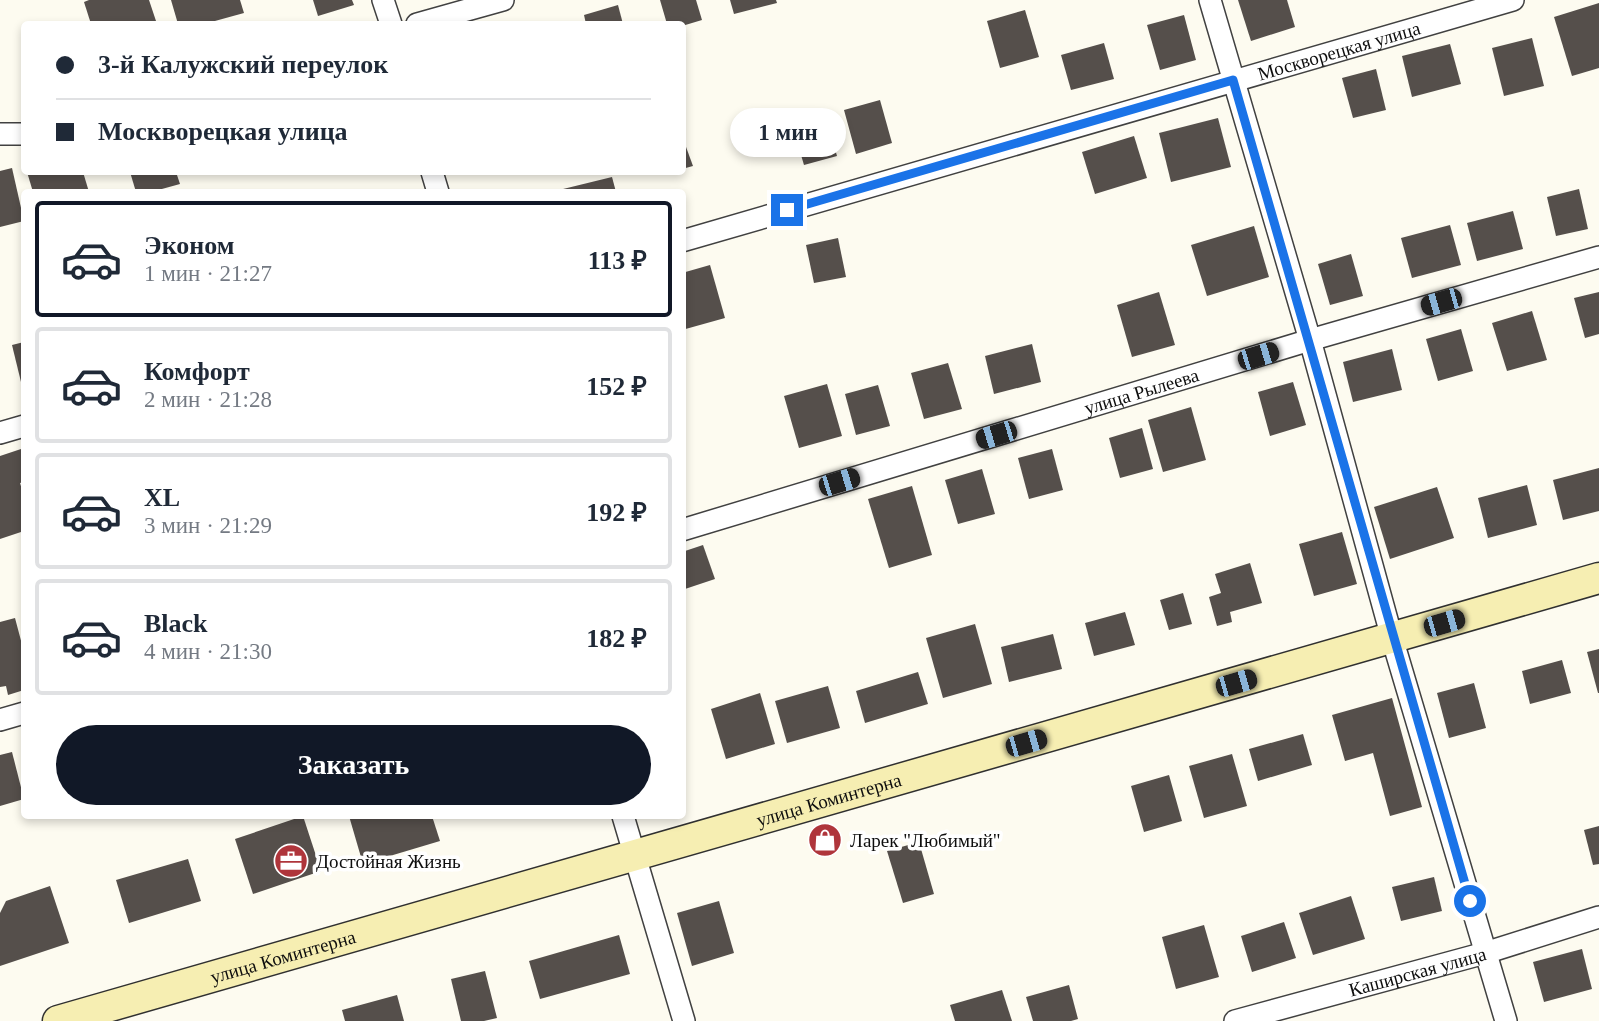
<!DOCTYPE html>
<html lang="ru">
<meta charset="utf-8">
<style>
body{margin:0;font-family:Georgia,serif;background:#f6f6f7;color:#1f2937;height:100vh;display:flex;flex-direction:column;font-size:26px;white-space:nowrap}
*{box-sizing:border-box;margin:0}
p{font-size:23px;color:#747a83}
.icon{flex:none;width:38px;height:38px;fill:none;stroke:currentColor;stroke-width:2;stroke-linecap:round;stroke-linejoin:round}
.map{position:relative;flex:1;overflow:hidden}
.panel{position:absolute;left:21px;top:189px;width:665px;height:630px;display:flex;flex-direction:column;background:#fff;border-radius:7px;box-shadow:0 4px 10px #0003}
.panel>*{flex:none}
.banner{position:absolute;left:21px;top:21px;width:665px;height:154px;border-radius:7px;box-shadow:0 4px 10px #0003;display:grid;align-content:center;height:154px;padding:0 35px;background:#fff}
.end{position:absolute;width:32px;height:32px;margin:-16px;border:9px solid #1a73e8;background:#fff;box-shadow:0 0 0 4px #fff}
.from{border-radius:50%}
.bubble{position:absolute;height:49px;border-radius:24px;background:#fff;box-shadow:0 4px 10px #0003;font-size:23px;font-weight:800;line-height:49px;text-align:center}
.car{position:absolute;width:21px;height:42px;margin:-21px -10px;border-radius:9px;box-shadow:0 0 5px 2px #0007;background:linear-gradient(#222 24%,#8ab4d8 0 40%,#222 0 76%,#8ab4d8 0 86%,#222 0)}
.banner b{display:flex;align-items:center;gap:24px;height:66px;font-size:26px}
.banner b+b{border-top:2px solid #e0e1e3}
.banner i{width:18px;height:18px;background:#1f2937}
ul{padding:12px 0 0;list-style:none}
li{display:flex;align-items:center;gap:21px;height:116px;margin:0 14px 10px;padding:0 21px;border:4px solid #e0e1e3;border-radius:7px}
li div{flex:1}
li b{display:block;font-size:26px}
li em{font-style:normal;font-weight:800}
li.current{border-color:#111827}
li>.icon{width:63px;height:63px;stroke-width:1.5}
.primary-button{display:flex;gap:14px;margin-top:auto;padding:14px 35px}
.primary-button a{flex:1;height:80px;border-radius:42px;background:#111827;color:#fff;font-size:28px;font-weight:800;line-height:80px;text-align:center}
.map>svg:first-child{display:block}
.building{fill:#554f4b}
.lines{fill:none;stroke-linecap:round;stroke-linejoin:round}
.street-casing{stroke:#414141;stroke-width:24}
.secondary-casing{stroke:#303030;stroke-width:33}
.street{stroke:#fff;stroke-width:21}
.secondary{stroke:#f6eeb2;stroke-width:30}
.route{stroke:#1a73e8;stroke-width:9}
.labels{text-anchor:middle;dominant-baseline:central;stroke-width:7;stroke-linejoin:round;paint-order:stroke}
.street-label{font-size:19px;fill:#0e0e0e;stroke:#fff}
.poi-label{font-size:19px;fill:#0e0e0e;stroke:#fff;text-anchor:start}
</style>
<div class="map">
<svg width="1599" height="1021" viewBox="0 0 1599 1021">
<rect width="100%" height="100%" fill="#fdfbf0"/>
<g class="building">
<polygon points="89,0 149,0 157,24 91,24 84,2"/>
<polygon points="171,0 240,0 244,13 204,24 178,24"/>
<polygon points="313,0 352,0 354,5 318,16"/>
<polygon points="660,0 696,0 702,20 682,26 667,24"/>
<polygon points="730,0 776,0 777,3 734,14"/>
<polygon points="1238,0 1287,0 1295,27 1251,41"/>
<polygon points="1599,3 1599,68 1572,76 1554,17"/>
<polygon points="618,5 623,24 586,24 584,15"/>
<polygon points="1025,10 1039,57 1000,68 987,21"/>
<polygon points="1184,15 1196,60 1160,70 1147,25"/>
<polygon points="1532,38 1544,86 1504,96 1492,48"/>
<polygon points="1104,43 1114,79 1071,90 1061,55"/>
<polygon points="1450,44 1461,84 1412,97 1402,56"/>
<polygon points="1376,69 1386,110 1353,118 1342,78"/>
<polygon points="880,100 892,143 856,154 844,110"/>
<polygon points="825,115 837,156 804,165 792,125"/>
<polygon points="1218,118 1231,167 1171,182 1159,133"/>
<polygon points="682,136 693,166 682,169"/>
<polygon points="1134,136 1147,178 1095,194 1082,152"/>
<polygon points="12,168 24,221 0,227 0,171"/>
<polygon points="27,172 83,172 89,192 33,192"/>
<polygon points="130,172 176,172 180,184 151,192 136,192"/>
<polygon points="612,177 616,192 560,192 559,190"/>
<polygon points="1579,189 1588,229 1556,236 1547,197"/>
<polygon points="1513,211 1523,249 1477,261 1467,223"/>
<polygon points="1450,225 1461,265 1412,278 1401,238"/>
<polygon points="1254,226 1269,277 1207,296 1191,245"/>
<polygon points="838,238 846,277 814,283 806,245"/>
<polygon points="1351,254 1363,296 1330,305 1318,264"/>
<polygon points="710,265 725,318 682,330 682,273"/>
<polygon points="1159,292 1175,345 1132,357 1117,305"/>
<polygon points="1599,292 1599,334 1585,338 1574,298"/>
<polygon points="1532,311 1547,360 1507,371 1492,323"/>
<polygon points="1461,329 1473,371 1438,381 1426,339"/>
<polygon points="24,342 24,381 21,382 12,345"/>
<polygon points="1032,344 1041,382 994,394 985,356"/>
<polygon points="1392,349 1402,390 1353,402 1343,362"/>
<polygon points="948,363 962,409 924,419 911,373"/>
<polygon points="1293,382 1306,425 1270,436 1258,392"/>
<polygon points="827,384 842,436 799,448 784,396"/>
<polygon points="878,385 890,426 856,435 845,394"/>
<polygon points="1191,407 1206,460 1163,472 1148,420"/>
<polygon points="1142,428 1153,469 1120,478 1109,438"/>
<polygon points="24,448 24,482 20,483 24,496 24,531 0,539 0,456"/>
<polygon points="1052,449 1063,490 1029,499 1018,458"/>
<polygon points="1599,468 1599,511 1563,520 1553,480"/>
<polygon points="982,469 995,514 958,524 945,480"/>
<polygon points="1527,485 1537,525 1488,538 1478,498"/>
<polygon points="912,486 932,555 889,568 868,499"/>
<polygon points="1437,487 1454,538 1390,559 1374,507"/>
<polygon points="1342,532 1357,584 1314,596 1299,544"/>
<polygon points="703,545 715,579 682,590 682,552"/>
<polygon points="1250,563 1262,603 1230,612 1232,622 1217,626 1209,597 1221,593 1215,574"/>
<polygon points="1183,593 1192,624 1169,630 1160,600"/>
<polygon points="1125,612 1135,645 1094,656 1085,623"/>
<polygon points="15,618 24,652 24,690 8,695 6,686 0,687 0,622"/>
<polygon points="975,624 992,684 943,698 926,638"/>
<polygon points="1053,634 1062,669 1009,682 1001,647"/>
<polygon points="1599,649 1599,693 1598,693 1587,652"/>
<polygon points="1562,660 1571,693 1530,704 1522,671"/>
<polygon points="918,672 928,704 865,723 856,691"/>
<polygon points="1474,683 1486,728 1449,738 1437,693"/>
<polygon points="828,686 840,728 787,743 775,701"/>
<polygon points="760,693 775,744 726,759 711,709"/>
<polygon points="1392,698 1422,807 1390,816 1373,753 1345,761 1332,715"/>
<polygon points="1303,734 1312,765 1258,781 1249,749"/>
<polygon points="12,752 24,799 0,806 0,755"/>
<polygon points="1232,754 1247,806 1204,818 1189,766"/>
<polygon points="1169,775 1182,821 1144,832 1131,786"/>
<polygon points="303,816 321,871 253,894 235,839"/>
<polygon points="349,816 432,816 440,841 363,864"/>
<polygon points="1599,826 1599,864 1593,865 1584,830"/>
<polygon points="835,831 838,842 818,847 816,836"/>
<polygon points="919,842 934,894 903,903 887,851"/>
<polygon points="188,859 201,901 129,923 116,880"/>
<polygon points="1434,877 1442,911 1401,921 1392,887"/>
<polygon points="50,886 69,943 0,966 0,913 6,901"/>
<polygon points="1351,896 1365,939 1313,955 1299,913"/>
<polygon points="719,901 734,953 692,966 677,913"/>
<polygon points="1284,922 1296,958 1252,972 1241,936"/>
<polygon points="1204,925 1219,977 1176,989 1162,937"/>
<polygon points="619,935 630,974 540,999 529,961"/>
<polygon points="1582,949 1592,989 1544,1002 1533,962"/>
<polygon points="485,971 497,1018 484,1021 461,1021 451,979"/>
<polygon points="1069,985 1078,1019 1071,1021 1033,1021 1026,997"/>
<polygon points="1002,990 1012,1021 955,1021 950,1005"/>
<polygon points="397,995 404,1021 345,1021 342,1010"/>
</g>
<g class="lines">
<g class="street-casing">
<g id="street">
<polyline points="383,0 391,24"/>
<polyline points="1210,0 1310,340 1392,638 1506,1021"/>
<polyline points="417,24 503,0"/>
<polyline points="0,134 24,134"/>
<polyline points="432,172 438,192"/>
<path id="s1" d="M682,241L1513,0"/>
<polyline points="0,433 24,426"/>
<path id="s2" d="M682,530L1310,340L1599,257"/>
<polyline points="0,720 24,713"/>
<polyline points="623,816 684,1021"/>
<path id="s3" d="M1235,1021L1485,953L1599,917"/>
</g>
</g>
<g class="secondary-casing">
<g id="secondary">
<path id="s4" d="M58,1021L1599,578"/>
</g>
</g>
<use href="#street" class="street"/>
<use href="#secondary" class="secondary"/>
</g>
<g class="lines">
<polyline class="route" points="787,210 1233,80 1470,901"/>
</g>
<defs>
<g id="shop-disc" transform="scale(1.75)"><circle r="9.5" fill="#af353b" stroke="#fff"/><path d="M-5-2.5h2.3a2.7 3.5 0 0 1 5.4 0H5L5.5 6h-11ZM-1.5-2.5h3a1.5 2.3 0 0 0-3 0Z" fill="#fff"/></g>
<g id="office-disc" transform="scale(1.75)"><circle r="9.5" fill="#af353b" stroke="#fff"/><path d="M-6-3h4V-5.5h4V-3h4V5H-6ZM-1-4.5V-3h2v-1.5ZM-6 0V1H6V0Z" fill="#fff"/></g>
</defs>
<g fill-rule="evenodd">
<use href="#shop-disc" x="825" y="840"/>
<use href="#office-disc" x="291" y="861"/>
</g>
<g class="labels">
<g class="street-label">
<text stroke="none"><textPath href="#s1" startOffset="684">Москворецкая улица</textPath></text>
<text stroke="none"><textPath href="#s2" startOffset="480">улица Рылеева</textPath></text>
<text stroke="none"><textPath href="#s4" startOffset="802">улица Коминтерна</textPath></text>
<text stroke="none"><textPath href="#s4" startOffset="234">улица Коминтерна</textPath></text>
<text stroke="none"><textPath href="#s3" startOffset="189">Каширская улица</textPath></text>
</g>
<g class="poi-label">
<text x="850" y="840">Ларек "Любимый"</text>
<text x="316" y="861">Достойная Жизнь</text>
</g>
</g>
</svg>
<i class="end from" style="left:1470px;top:901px"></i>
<i class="end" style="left:787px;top:210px"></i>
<div class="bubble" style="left:730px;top:108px;width:116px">1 мин</div>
<i class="car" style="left:1441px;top:302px;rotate:254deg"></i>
<i class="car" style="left:1258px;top:356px;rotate:73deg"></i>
<i class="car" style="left:996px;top:435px;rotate:253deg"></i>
<i class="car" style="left:839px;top:482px;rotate:73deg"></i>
<i class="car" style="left:1444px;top:623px;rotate:74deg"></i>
<i class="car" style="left:1236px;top:683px;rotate:74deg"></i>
<i class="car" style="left:1026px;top:743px;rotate:74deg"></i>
<div class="banner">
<b><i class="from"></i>3-й Калужский переулок</b>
<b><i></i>Москворецкая улица</b>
</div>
<section class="panel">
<ul>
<li class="current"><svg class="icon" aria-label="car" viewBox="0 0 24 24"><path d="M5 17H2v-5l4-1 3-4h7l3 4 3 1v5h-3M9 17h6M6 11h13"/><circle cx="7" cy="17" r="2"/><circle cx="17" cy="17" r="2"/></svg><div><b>Эконом</b><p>1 мин · 21:27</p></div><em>113 ₽</em></li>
<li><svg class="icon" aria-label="car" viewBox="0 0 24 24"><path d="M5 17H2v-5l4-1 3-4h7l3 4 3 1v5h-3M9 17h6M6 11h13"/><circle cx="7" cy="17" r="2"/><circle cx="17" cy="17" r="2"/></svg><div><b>Комфорт</b><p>2 мин · 21:28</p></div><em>152 ₽</em></li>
<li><svg class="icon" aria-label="car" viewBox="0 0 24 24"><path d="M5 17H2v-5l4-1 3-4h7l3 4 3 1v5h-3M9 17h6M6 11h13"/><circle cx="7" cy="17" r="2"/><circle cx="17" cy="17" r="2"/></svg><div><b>XL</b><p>3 мин · 21:29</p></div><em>192 ₽</em></li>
<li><svg class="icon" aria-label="car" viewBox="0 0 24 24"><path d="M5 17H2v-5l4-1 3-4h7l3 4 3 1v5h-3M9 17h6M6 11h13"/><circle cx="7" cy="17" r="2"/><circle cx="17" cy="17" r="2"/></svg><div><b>Black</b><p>4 мин · 21:30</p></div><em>182 ₽</em></li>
</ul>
<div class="primary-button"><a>Заказать</a></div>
</section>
</div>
